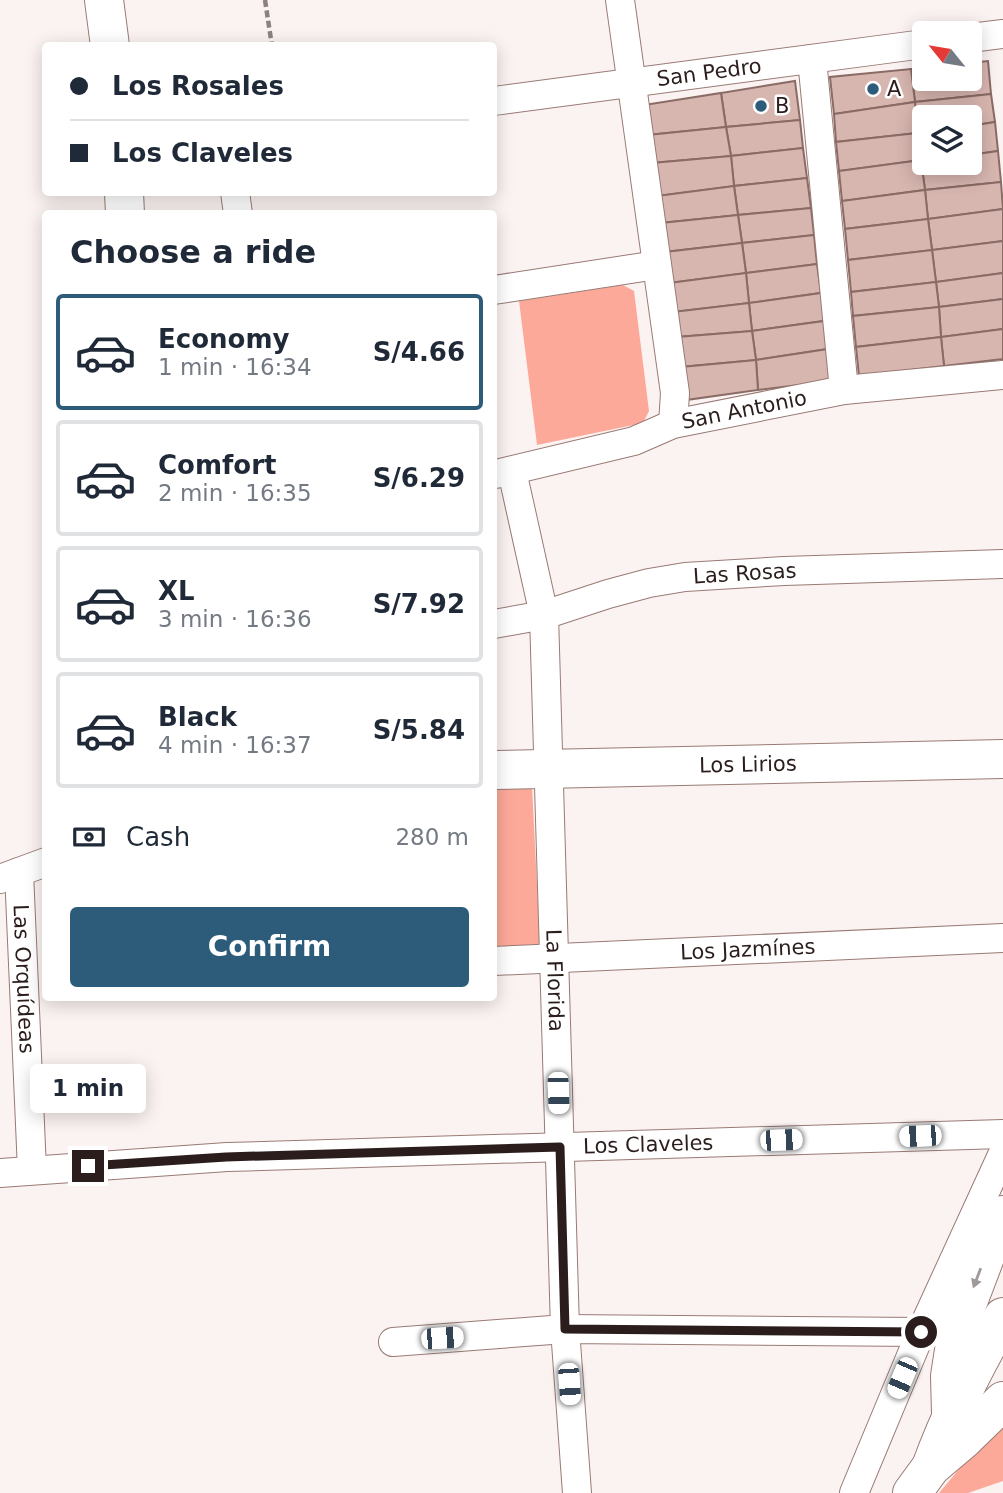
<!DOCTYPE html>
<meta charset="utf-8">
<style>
body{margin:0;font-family:"DejaVu Sans",sans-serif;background:#f6f6f7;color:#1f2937;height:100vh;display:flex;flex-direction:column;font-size:26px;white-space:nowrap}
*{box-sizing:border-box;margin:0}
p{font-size:23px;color:#747a83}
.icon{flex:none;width:38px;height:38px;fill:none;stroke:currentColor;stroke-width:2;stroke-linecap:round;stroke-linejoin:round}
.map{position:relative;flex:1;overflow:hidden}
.sheet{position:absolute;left:42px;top:210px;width:455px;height:791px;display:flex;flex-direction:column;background:#fff;border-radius:7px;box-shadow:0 4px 18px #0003}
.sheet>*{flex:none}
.banner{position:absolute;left:42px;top:42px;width:455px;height:154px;border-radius:7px;box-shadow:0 4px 18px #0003;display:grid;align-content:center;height:154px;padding:0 28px;background:#fff}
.needle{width:46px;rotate:300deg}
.tools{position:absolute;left:912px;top:21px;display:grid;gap:14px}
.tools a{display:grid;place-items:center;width:70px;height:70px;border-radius:7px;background:#fff;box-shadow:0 4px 18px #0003;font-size:35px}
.end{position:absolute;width:32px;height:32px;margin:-16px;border:9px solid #2a1d1b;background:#fff;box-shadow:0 0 0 4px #fff}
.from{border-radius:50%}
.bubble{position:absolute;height:49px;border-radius:7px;background:#fff;box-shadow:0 4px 18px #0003;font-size:23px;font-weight:600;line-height:49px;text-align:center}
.car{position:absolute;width:21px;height:42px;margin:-21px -10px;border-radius:9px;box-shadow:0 0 5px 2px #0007;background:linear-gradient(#fff 24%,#345 0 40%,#fff 0 76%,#345 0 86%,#fff 0)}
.banner b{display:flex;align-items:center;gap:24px;height:66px;font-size:26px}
.banner b+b{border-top:2px solid #e0e1e3}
.banner i{width:18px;height:18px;background:#1f2937}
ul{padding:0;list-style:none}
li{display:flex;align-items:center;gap:21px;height:116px;margin:0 14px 10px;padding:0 14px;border:4px solid #e0e1e3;border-radius:7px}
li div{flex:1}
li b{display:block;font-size:26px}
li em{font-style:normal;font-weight:600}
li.active{border-color:#2d5b7a}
li>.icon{width:63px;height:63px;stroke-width:1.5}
h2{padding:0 28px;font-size:32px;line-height:84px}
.pay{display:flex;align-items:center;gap:18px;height:77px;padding:0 28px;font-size:26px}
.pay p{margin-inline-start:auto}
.button{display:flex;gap:14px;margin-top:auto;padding:14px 28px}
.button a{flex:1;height:80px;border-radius:7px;background:#2d5b7a;color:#fff;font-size:28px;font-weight:600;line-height:80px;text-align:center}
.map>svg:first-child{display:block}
.green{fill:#fda999}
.building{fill:#d8b6b0;stroke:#8a6b65;stroke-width:2}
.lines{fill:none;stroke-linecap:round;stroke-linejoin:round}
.street-casing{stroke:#997a74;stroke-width:30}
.secondary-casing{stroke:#997a74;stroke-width:40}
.highway-casing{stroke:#997a74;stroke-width:40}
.path{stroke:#8c817f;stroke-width:4.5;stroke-dasharray:7 3.5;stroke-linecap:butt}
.street{stroke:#fff;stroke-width:28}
.secondary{stroke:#fff;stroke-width:38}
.highway{stroke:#fff;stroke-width:38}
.oneway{fill:#9f9998}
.route{stroke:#2a1d1b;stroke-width:9}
.poi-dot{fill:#2d5b7a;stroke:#fff;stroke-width:2.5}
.labels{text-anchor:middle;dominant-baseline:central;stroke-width:5;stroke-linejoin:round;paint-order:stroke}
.street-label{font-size:21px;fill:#2a1d1b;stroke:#fff}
.poi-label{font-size:21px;fill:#2a1d1b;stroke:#fff;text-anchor:start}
</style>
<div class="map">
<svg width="1003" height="1493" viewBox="0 0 1003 1493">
<rect width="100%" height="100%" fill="#fbf3f2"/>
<g class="green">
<polygon points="623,285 634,291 649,411 643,423 537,445 519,301"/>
<polygon points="532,786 540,944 494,947 494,787"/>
<polygon points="1003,1417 1003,1481 968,1493 939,1493"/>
</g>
<g class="building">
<polygon points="988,61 991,94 915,102 911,69 924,67 924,79 970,79 970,63"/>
<polygon points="911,69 915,102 834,114 830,77"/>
<polygon points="795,81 800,120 726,127 721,93"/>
<polygon points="721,93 726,127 648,135 644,105"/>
<polygon points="991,94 995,122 970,126 970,117 924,117 924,132 917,133 915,102"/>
<polygon points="915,102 917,133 836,142 834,114"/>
<polygon points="800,120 803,148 731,156 726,127"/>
<polygon points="995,122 998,151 970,155 970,126"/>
<polygon points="726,127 731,156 652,163 648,135"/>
<polygon points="924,132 924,160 921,160 917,133"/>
<polygon points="917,133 921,160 839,171 836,142"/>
<polygon points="803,148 807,178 734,186 731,156"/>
<polygon points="998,151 1001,182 925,190 921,160 924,160 924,163 970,163 970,155"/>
<polygon points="731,156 734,186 657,196 652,163"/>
<polygon points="921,160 925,190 842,201 839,171"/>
<polygon points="807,178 811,208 738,215 734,186"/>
<polygon points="1001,182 1003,209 928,219 925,190"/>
<polygon points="734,186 738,215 661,223 657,196"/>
<polygon points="925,190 928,219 845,229 842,201"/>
<polygon points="811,208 814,235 742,243 738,215"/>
<polygon points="1003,209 1003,241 932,250 928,219"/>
<polygon points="738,215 742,243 665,252 661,223"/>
<polygon points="928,219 932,250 848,260 845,229"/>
<polygon points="814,235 817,264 746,273 742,243"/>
<polygon points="1003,241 1003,273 936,282 932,250"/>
<polygon points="742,243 746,273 669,283 665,252"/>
<polygon points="932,250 936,282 851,292 848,260"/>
<polygon points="817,264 821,293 749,303 746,273"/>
<polygon points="746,273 749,303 673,312 669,283"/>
<polygon points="1003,273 1003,299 939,307 936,282"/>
<polygon points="936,282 939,307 853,316 851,292"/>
<polygon points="821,293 824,321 752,331 749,303"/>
<polygon points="1003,299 1003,329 941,337 939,307"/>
<polygon points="749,303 752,331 677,337 673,312"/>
<polygon points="939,307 941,337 856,347 853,316"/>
<polygon points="824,321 828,349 756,360 752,331"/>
<polygon points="1003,329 1003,359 944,366 941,337"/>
<polygon points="752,331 756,360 681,367 677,337"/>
<polygon points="941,337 944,366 859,376 856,347"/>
<polygon points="828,349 832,381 758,390 756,360"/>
<polygon points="756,360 758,390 686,400 681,367"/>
</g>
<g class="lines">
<g class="street-casing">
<g id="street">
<polyline points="620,0 675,393 673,424"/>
<polyline points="970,38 1003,34"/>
<polyline points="812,59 844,390"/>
<path id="s1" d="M494,101L924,44"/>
<polyline points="235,192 238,214"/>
<polyline points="494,290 657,265"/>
<path id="s2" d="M512,471L544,615L565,1329L577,1493"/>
<path id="s3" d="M496,474L634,441L673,424L844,390L1003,375"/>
<path id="s4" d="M494,624L544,615L608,594L649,583L685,577L784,571L1003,564"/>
<path id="s5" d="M19,872L32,1170"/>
<polyline points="0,879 46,862"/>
<path id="s6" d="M494,961L1003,938"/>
<path id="s7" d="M0,1173L227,1157L1003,1134"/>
<polyline points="393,1342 565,1329 921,1332"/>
<polyline points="854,1493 921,1332 1003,1153"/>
</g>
</g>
<g class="secondary-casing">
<g id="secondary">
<polyline points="104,0 110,46"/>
<polyline points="124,192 125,214"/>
<path id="s8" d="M494,770L1003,759"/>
</g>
</g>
<g class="highway-casing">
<g id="highway">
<polyline points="951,1414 950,1376 957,1331 993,1236 1003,1215"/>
<path d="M931,1467C951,1412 974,1367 1003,1317"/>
<polyline points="912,1493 931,1467 964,1439 1003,1401"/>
</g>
</g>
<polyline class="path" points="265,0 272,46"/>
<use href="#street" class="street"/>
<use href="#secondary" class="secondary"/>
<use href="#highway" class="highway"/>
</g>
<defs><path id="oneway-solid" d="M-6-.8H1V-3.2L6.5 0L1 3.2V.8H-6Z" transform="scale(1.75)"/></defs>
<use class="oneway" href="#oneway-solid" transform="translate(977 1278) rotate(111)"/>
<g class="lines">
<polyline class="route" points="88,1166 226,1157 560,1147 565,1329 921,1332"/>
</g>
<g class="poi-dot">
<circle cx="873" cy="89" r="7"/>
<circle cx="761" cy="106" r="7"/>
</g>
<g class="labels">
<g class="street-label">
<text stroke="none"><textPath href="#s1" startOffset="217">San Pedro</textPath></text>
<text stroke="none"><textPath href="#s3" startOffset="257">San Antonio</textPath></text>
<text stroke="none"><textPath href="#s4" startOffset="257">Las Rosas</textPath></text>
<text stroke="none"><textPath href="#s8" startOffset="254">Los Lirios</textPath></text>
<text stroke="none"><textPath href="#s6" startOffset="254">Los Jazmínes</textPath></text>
<text stroke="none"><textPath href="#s5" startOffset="107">Las Orquídeas</textPath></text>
<text stroke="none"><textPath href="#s2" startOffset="513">La Florida</textPath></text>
<text stroke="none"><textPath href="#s7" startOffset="649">Los Claveles</textPath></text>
</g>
<g class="poi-label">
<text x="887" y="89">A</text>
<text x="775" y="106">B</text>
</g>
</g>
</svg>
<div class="tools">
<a><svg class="needle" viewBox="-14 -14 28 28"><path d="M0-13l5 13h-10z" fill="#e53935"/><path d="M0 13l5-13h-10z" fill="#747a83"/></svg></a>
<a><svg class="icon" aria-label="layers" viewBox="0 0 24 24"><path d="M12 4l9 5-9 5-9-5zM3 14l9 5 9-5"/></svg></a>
</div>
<i class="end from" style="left:921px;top:1332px"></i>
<i class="end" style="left:88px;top:1166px"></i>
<div class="bubble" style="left:30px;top:1064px;width:116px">1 min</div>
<i class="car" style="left:558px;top:1093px;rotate:178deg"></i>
<i class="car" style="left:920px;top:1136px;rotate:268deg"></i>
<i class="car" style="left:781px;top:1140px;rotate:88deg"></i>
<i class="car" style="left:442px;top:1338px;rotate:86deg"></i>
<i class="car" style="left:902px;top:1378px;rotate:203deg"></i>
<i class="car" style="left:569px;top:1384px;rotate:176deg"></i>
<div class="banner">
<b><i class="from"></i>Los Rosales</b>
<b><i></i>Los Claveles</b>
</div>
<section class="sheet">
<h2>Choose a ride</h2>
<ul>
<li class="active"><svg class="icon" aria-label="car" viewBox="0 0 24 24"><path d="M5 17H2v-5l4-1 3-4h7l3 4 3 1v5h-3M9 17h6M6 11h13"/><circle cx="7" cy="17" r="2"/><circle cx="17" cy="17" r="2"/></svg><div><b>Economy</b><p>1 min · 16:34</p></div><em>S/4.66</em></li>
<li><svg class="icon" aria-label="car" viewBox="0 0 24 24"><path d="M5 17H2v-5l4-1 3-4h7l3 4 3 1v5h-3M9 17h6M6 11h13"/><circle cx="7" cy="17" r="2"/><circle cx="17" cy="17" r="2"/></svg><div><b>Comfort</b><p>2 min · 16:35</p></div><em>S/6.29</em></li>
<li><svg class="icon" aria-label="car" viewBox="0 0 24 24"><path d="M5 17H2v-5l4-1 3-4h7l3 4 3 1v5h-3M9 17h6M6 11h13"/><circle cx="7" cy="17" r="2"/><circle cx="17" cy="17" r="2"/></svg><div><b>XL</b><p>3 min · 16:36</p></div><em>S/7.92</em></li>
<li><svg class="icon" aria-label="car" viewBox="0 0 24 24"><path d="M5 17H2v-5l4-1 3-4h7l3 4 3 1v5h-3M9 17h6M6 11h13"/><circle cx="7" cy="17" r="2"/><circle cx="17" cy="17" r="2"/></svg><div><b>Black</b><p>4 min · 16:37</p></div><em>S/5.84</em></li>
</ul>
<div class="pay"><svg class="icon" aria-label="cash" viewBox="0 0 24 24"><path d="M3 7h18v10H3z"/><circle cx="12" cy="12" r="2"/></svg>Cash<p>280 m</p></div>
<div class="button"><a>Confirm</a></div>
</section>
</div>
